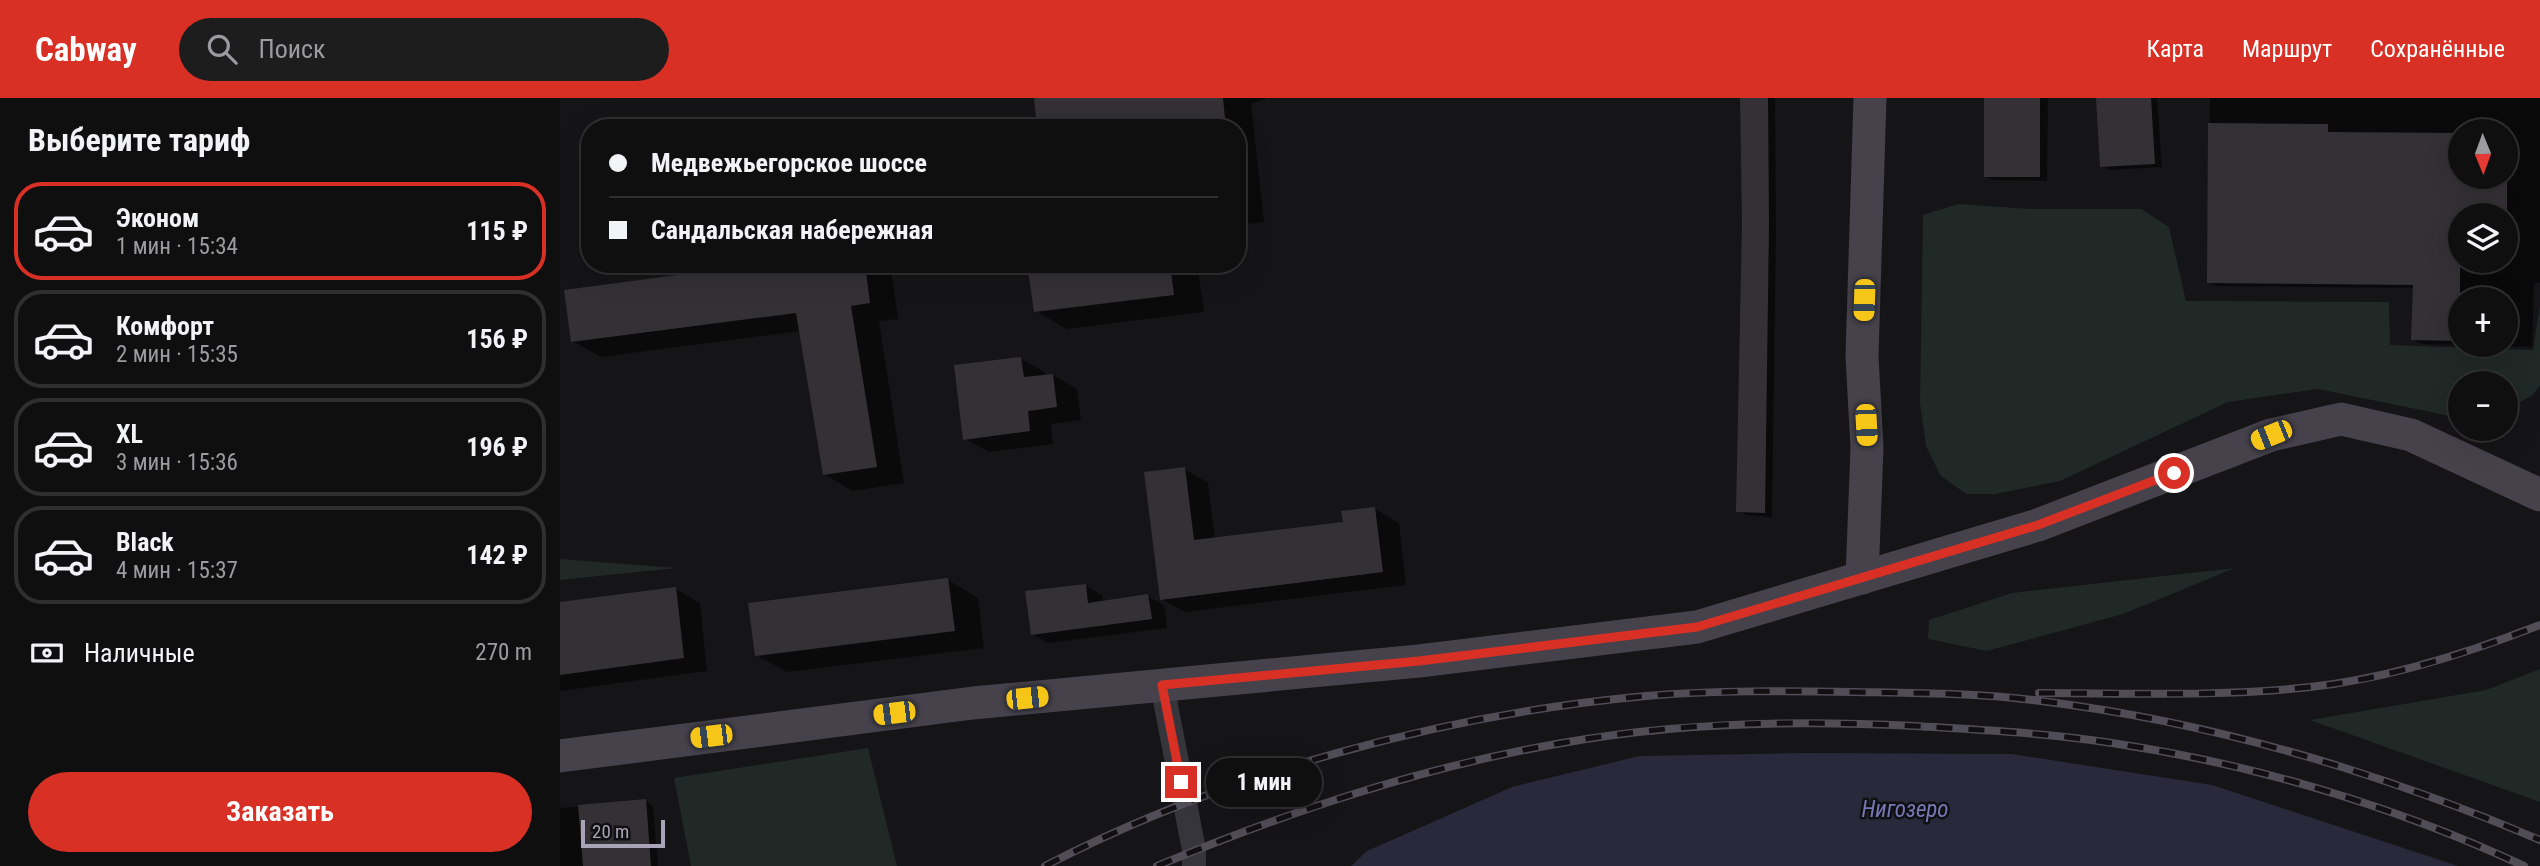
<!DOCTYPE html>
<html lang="ru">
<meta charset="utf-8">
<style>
body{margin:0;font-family:"Roboto Condensed",sans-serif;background:#1e1d1e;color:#f1f3f6;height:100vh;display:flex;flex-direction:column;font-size:26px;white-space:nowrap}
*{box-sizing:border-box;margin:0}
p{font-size:23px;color:#9c9c9f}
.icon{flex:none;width:38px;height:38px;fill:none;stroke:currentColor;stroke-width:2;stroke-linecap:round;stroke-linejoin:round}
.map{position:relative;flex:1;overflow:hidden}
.drawer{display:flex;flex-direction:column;background:#100f10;width:560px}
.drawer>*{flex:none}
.top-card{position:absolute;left:21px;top:21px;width:665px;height:154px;border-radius:28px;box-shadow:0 7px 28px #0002,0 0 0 2px #302f30;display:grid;align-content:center;height:154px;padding:0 28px;background:#100f10}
.needle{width:46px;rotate:179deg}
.controls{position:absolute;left:1888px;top:21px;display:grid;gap:14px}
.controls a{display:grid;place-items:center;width:70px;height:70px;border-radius:50%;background:#100f10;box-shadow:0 7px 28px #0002,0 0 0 2px #302f30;font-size:35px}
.scale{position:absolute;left:21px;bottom:18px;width:84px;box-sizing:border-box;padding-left:7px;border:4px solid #a8a4b8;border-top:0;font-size:19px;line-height:24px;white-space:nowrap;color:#a8a4b8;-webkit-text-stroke:5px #100f11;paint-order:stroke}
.end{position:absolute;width:32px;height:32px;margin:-16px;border:9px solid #d93025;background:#fff;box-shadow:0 0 0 4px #fff}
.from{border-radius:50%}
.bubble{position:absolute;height:49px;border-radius:24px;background:#100f10;box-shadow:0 7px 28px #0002,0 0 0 2px #302f30;font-size:23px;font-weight:700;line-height:49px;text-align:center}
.car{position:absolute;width:21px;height:42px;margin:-21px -10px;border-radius:9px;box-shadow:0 0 5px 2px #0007;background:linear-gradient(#f5c518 24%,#345 0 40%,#f5c518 0 76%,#345 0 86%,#f5c518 0)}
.top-card b{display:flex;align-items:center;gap:24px;height:66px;font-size:26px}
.top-card b+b{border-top:2px solid #302f30}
.top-card i{width:18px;height:18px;background:#f1f3f6}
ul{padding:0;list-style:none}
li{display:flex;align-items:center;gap:21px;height:98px;margin:0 14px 10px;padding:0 14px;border:4px solid #302f30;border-radius:28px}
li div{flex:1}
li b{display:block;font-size:26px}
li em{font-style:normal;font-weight:700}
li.selected{border-color:#d93025}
li>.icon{width:63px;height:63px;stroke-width:1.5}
h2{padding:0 28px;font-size:32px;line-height:84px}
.pay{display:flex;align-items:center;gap:18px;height:77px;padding:0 28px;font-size:26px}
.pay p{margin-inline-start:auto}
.primary-button{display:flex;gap:14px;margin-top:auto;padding:14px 28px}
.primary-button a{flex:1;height:80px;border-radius:42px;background:#d93025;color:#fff;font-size:28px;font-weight:700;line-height:80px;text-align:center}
header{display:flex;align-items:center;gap:42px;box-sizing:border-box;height:98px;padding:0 35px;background:#d93025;color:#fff}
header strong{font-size:33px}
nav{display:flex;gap:38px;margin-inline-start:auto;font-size:24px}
.search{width:490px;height:63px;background:#1e1d1e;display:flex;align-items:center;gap:18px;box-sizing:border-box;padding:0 24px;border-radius:38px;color:#9c9c9f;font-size:26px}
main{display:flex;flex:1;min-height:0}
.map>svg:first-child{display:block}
.green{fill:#202926}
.water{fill:#29293b}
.shadow{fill:#0007;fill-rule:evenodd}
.building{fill:#333135}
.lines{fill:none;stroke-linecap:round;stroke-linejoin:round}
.street{stroke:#37353c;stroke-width:24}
.secondary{stroke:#45424c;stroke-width:33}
.rail-casing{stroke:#504d57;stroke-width:8}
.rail{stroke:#100f11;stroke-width:5;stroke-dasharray:16;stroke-linecap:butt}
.route{stroke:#d93025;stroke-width:9}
.labels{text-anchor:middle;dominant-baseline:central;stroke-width:5;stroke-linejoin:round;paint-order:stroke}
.water-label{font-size:23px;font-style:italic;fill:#7778b7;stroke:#100f11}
</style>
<header>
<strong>Cabway</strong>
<div class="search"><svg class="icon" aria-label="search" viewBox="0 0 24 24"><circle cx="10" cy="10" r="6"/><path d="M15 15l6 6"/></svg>Поиск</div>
<nav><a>Карта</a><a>Маршрут</a><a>Сохранённые</a></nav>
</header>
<main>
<section class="drawer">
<h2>Выберите тариф</h2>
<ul>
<li class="selected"><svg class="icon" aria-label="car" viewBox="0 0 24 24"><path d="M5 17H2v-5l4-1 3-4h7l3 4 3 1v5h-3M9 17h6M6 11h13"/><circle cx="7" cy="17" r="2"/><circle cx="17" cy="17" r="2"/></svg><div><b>Эконом</b><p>1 мин · 15:34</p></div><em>115 ₽</em></li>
<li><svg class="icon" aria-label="car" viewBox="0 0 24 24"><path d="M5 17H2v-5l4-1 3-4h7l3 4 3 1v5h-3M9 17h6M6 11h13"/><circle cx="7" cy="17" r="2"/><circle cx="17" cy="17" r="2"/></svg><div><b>Комфорт</b><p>2 мин · 15:35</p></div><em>156 ₽</em></li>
<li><svg class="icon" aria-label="car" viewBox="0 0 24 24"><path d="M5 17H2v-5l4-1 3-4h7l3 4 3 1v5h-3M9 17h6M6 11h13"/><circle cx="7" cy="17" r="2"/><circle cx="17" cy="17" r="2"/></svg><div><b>XL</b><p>3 мин · 15:36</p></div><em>196 ₽</em></li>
<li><svg class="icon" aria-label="car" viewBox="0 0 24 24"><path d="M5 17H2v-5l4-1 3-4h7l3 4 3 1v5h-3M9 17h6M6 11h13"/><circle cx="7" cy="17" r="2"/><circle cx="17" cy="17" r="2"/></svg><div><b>Black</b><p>4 мин · 15:37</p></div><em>142 ₽</em></li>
</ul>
<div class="pay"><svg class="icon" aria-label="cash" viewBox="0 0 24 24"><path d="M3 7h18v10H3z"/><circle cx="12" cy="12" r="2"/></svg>Наличные<p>270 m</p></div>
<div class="primary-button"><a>Заказать</a></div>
</section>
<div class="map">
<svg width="1980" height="768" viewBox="0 0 1980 768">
<rect width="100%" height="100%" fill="#151416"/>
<g class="green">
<polygon points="1398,106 1470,111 1581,111 1609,129 1626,203 1829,204 1830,247 1973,252 1980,207 1980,287 1973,297 1946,312 1946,285 1900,285 1900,320 1758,291 1668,304 1500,383 1435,396 1406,396 1380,377 1366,348 1360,305 1363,117"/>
<polygon points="0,461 117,470 0,482"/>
<polygon points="1675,470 1563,516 1427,553 1368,541 1369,522 1452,495"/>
<polygon points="1980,571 1980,704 1750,622 1926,592"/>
<polygon points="308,650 337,768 131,768 114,680"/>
</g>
<polygon class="water" points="1245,655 1452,656 1652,687 1898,768 791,768 807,753 952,689 1079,658"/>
<g class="shadow">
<polygon points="475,0 708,0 691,6 704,124 677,127 677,30 478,30"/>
<polygon points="1182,0 1215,0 1216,132 1212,419 1186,417 1178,413 1184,125"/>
<polygon points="1425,0 1488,0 1487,83 1433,82 1425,78"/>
<polygon points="1538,0 1597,0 1602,69 1550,72 1542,68"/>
<path d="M1650,0H1980V185H1974L1972,249L1903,247H1946V201H1900V247L1861,246L1853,241L1854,190L1656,188L1649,184ZM1900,33H1946V79H1900ZM1900,117H1946V163H1900Z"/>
<polygon points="213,166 324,166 331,171 338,221 319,223 344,385 292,393 264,376 241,233 41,259 12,243"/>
<polygon points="468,166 637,166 644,214 506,231 476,213"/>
<polygon points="461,261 485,274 485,278 493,277 517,291 521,322 491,326 493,346 429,354 405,341"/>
<polygon points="625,371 648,385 655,441 785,425 815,411 839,425 846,487 625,514 601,501"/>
<polygon points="388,482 418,500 424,550 227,574 196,557"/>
<polygon points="525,487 542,497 543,505 587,498 604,507 607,530 488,545 472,536"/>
<polygon points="116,491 140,505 147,573 0,593 0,506"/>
<polygon points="85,703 93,708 98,768 0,768 0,710"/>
</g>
<g class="building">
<polygon points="474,0 663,0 666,30 477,30"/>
<polygon points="1180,0 1208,0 1209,126 1205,415 1176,414 1182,125"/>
<rect x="1424" y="0" width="56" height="79"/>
<polygon points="1536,0 1591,0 1595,66 1540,69"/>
<polygon points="1648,25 1768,26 1768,34 1900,35 1900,79 1947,79 1947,117 1900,117 1900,243 1851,242 1853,187 1647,185"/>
<polygon points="200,166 305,166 310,205 291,208 317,369 263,377 236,215 11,244 4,192"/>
<polygon points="467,166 610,166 614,197 474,214"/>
<polygon points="461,259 464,279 493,276 497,309 468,313 470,333 403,342 394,267"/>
<polygon points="625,369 634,442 783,424 781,413 815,409 823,474 600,502 584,374"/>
<polygon points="388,480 395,533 195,558 188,505"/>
<polygon points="526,486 528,505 588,496 592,521 471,537 465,493"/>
<polygon points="116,489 124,560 0,577 0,504"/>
<polygon points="86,701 91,768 23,768 18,707"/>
</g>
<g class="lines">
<polyline class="street" points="602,587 634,752 634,768"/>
<g class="secondary">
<polyline points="1302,480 1307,350 1302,258 1310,0"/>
<polyline points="0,658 413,605 859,563 1137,529 1478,427 1711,337 1781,321 1851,337 1980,397"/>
</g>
<g class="rail-casing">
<g id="rail">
<path d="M1479,595C1569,595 1660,599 1750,589C1827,581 1908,555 1980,527"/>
<path d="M485,768C665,675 885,616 1086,598C1156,592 1226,593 1295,594C1357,595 1419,595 1481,603C1651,624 1822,675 1980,742"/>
<path d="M597,768C728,714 862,669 1002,645C1118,624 1237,622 1355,628C1420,632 1487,635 1552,645C1693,666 1835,708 1964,768"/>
</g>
</g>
<use href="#rail" class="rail"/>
</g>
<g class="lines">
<polyline class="route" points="621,684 602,587 859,563 1137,529 1478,427 1614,375"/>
</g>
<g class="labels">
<g class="water-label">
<text x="1345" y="711">Нигозеро</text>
</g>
</g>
</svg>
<div class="controls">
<a><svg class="needle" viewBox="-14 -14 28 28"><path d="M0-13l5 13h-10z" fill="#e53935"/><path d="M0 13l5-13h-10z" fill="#9c9c9f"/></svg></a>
<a><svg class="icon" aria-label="layers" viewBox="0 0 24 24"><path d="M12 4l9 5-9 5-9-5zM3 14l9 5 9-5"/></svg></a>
<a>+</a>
<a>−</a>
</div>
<div class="scale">20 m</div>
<i class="end from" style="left:1614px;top:375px"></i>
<i class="end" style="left:621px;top:684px"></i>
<div class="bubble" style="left:646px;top:660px;width:116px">1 мин</div>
<i class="car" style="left:1304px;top:202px;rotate:182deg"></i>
<i class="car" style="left:1306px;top:327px;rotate:177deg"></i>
<i class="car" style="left:1711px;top:337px;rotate:248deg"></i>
<i class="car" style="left:467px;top:600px;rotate:84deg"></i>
<i class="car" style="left:334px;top:615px;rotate:263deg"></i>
<i class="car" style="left:151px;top:638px;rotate:263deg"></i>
<div class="top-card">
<b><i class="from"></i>Медвежьегорское шоссе</b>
<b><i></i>Сандальская набережная</b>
</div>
</div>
</main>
